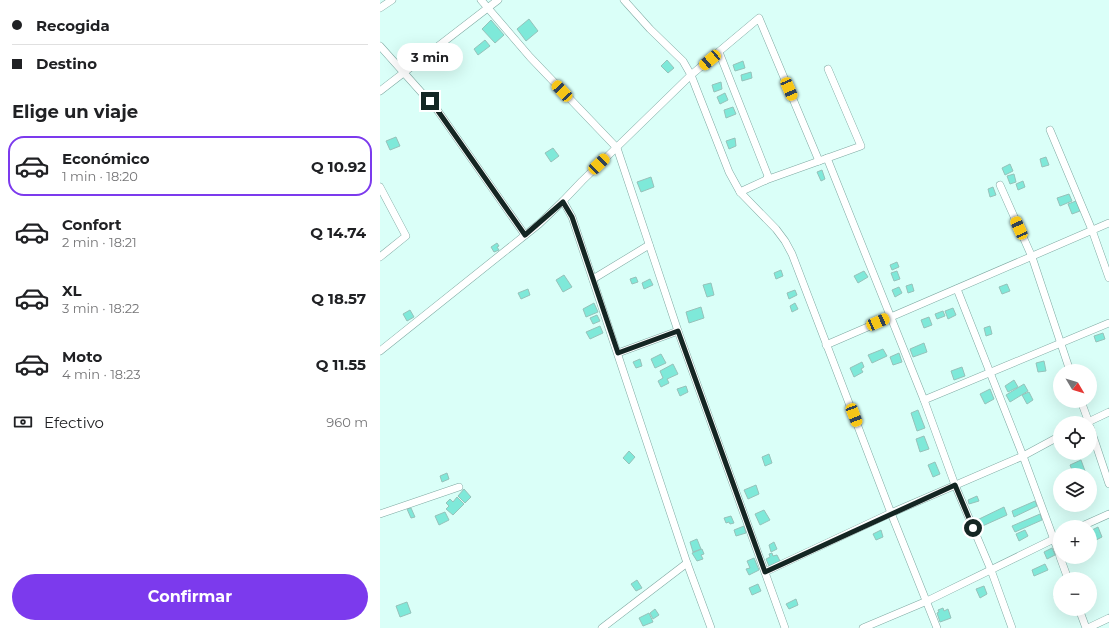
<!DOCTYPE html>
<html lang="es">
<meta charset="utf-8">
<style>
body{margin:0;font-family:Montserrat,sans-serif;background:#f6f6f6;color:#202124;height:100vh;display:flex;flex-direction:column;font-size:15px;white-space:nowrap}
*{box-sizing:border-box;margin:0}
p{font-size:13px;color:#757577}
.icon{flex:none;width:22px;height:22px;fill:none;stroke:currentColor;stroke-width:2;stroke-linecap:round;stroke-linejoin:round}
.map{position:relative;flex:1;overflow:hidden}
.drawer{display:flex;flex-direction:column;background:#fff;width:380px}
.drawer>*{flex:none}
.banner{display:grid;align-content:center;height:88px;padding:0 12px;background:#fff}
.needle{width:26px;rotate:128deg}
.fabs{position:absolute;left:673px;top:364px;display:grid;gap:8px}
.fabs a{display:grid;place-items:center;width:44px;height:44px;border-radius:50%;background:#fff;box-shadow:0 4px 16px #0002;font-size:20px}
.end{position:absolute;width:18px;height:18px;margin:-9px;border:5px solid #142623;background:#fff;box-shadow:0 0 0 2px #fff}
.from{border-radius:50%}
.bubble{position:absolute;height:28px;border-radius:14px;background:#fff;box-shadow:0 4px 16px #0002;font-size:13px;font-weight:700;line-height:28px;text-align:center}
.car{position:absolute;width:12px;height:24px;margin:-12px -6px;border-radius:5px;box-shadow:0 0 3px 1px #0007;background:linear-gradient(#f5c518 24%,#345 0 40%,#f5c518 0 76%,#345 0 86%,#f5c518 0)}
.banner b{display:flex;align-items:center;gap:14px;height:38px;font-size:15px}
.banner b+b{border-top:1px solid #e0e0e0}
.banner i{width:10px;height:10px;background:#202124}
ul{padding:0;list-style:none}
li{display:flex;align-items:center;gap:12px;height:60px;margin:0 8px 6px;padding:0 4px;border:2px solid transparent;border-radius:16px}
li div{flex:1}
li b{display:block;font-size:15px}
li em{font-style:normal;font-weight:700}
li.current{border-color:#7c3aed}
li>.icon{width:36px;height:36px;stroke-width:1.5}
h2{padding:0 12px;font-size:18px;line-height:48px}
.pay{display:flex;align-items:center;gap:10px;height:44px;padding:0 12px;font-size:15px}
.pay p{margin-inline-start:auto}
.cta{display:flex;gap:8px;margin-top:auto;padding:8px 12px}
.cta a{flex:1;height:46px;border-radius:24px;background:#7c3aed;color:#fff;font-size:16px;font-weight:700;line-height:46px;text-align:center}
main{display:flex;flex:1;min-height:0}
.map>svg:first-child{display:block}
.building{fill:#7ee9d9;stroke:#96c2ba}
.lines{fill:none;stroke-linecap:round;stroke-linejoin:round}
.minor-casing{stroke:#7ea9a2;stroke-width:8}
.minor{stroke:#fff;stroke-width:7}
.route{stroke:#142623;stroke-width:5}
</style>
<main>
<section class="drawer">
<div class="banner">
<b><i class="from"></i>Recogida</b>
<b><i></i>Destino</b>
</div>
<h2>Elige un viaje</h2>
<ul>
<li class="current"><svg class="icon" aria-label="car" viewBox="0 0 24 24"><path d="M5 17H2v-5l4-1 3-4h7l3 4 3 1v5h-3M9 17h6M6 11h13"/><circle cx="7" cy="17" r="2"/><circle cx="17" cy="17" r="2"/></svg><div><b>Económico</b><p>1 min · 18:20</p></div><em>Q 10.92</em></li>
<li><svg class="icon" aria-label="car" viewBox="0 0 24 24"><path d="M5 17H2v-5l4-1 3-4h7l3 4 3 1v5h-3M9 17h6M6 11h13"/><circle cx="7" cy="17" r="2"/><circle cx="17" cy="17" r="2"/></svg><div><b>Confort</b><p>2 min · 18:21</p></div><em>Q 14.74</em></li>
<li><svg class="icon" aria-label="car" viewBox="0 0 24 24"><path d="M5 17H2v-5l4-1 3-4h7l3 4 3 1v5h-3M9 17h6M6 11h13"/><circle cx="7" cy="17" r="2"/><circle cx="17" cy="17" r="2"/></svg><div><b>XL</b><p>3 min · 18:22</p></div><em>Q 18.57</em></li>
<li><svg class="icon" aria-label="car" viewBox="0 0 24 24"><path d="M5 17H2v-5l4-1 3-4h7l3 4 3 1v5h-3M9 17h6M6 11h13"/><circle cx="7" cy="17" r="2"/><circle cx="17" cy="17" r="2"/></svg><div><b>Moto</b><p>4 min · 18:23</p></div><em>Q 11.55</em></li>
</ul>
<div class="pay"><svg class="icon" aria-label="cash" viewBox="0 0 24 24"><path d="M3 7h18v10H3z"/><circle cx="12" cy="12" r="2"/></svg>Efectivo<p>960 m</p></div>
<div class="cta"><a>Confirmar</a></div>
</section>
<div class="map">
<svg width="729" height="628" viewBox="0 0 729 628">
<rect width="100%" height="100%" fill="#dafff8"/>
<g class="building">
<polygon points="149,19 158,31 146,41 137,29"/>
<polygon points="111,20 124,35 115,43 102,29"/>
<polygon points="105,40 110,46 98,55 94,49"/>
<polygon points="287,60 294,68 288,73 281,66"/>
<polygon points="363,61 365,68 355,71 353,65"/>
<polygon points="371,72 372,78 362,81 361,75"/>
<polygon points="341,82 342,89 334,92 332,85"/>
<polygon points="345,93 348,100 340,104 337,97"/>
<polygon points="353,107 356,114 346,118 344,110"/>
<polygon points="16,137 20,146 10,150 6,141"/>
<polygon points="355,138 356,146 349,149 346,141"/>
<polygon points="173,148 179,156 171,162 165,153"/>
<polygon points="666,157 669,165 662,167 660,159"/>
<polygon points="630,164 633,171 625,175 622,168"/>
<polygon points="442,170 445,179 441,181 437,172"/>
<polygon points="634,174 636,182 630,184 627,176"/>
<polygon points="271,177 274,187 261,192 257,182"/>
<polygon points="643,181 645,187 638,190 636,184"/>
<polygon points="613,187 616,195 610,197 608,189"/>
<polygon points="689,194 692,201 680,206 677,198"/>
<polygon points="696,201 700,211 692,214 688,204"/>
<polygon points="117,243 119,246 117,247 119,250 114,252 111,247"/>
<polygon points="517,262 519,267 512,270 510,265"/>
<polygon points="401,270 403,276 396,279 394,273"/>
<polygon points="484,271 488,277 478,283 474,276"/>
<polygon points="517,271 520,279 514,281 511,273"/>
<polygon points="184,275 192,287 183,292 176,280"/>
<polygon points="256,277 258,282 252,284 250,279"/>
<polygon points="270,279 273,285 264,289 262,283"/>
<polygon points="331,283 334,295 327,297 323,285"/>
<polygon points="532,284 534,291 528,293 526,286"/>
<polygon points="627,284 630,291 622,294 619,287"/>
<polygon points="519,287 522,293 515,297 512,290"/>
<polygon points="148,289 150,295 141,299 138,293"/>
<polygon points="415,290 417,295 409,299 407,293"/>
<polygon points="214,303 218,312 206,317 203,309"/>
<polygon points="415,303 418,309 412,312 410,306"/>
<polygon points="321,307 324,318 309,323 306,312"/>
<polygon points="573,308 576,315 568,319 565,311"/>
<polygon points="30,310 34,317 27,321 23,314"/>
<polygon points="563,311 565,316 557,319 555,314"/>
<polygon points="217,315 220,321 213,324 210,318"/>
<polygon points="549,317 552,325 544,328 541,320"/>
<polygon points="220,326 223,333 210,339 206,332"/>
<polygon points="610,326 612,334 606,336 604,328"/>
<polygon points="723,333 725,339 716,342 714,336"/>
<polygon points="544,343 547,352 533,357 530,349"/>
<polygon points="503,349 507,356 492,363 488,355"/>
<polygon points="519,353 522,362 513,365 510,357"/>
<polygon points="281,354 286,363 275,368 271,359"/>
<polygon points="260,359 262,366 256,368 253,362"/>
<polygon points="664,361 666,371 658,372 656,363"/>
<polygon points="482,362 484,367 481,369 483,372 474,377 470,368"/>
<polygon points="293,364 298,374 287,379 289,383 281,387 278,381 283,378 280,371"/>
<polygon points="582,367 585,376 574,380 571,371"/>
<polygon points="634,380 638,387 628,392 625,386"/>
<polygon points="644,384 648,391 630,402 626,395"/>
<polygon points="306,386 308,392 300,396 297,389"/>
<polygon points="610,389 614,399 605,404 600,394"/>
<polygon points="649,392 653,400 647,404 642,395"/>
<polygon points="538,410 545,428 537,431 531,413"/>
<polygon points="544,436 549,449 540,452 536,439"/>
<polygon points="249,451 255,457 249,464 243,458"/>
<polygon points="389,454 392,463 385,466 382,457"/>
<polygon points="701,460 705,471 694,475 690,465"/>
<polygon points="555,462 560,474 553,477 548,465"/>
<polygon points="67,473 69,479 62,482 60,476"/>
<polygon points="376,485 379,494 368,499 364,490"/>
<polygon points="84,489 91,497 85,503 78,496"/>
<polygon points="597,496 599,501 589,504 588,500"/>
<polygon points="77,497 84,504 73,515 66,509 69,506 66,503 70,499 73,502"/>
<polygon points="655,501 657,506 634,517 632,511"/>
<polygon points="624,507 627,515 598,528 595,521"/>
<polygon points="31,508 35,517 31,518 27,509"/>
<polygon points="384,510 390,520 380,525 375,514"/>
<polygon points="65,512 69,520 59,525 55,516"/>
<polygon points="660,514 662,520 635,532 632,526"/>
<polygon points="351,516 354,523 350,524 349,522 346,523 344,518"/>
<polygon points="364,526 366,533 356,536 354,530"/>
<polygon points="718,527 722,537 716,540 712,530"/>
<polygon points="501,530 503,537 496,540 493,534"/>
<polygon points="645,530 648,536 639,541 636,534"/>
<polygon points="317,539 321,549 313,552 310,542"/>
<polygon points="394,542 397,549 391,552 389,545"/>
<polygon points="672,548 675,555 667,559 664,552"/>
<polygon points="322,549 324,554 321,555 323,559 317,561 312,553"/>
<polygon points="392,553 393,556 397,555 400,561 389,566 386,559 390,557 389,554"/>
<polygon points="374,558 379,570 369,575 366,569 370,568 367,561"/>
<polygon points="665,564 668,570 654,576 652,570"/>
<polygon points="257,580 262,588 256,591 251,584"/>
<polygon points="378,584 381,591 372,595 369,588"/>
<polygon points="604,586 607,594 600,598 596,589"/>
<polygon points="680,593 680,602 677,604 674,596"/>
<polygon points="416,599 418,605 409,609 406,604"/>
<polygon points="27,602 31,613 20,617 16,606"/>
<polygon points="563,608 564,611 568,609 571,618 560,622 557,613 559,612 558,610"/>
<polygon points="275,609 279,615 273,619 270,613"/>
<polygon points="269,613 273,622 263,626 259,618"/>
</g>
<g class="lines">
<g class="minor-casing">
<g id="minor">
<polyline points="101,0 150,57 237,148 298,331 405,628"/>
<polyline points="244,0 270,29 303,61 311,75 349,172 360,192 396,229 405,241 412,254 511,513 557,628"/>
<polyline points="0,8 12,0"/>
<polyline points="0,46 58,111 145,235"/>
<polyline points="339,52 388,176 386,180"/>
<polyline points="0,91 118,0"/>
<polyline points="670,130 712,230 729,278"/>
<polyline points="447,158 544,400 575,485 611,570 632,628"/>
<polyline points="620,185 652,257 690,371"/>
<polyline points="0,187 26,236 0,257"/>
<polyline points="360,192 386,180 481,146 448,69"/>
<polyline points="183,201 192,217 307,563 331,628"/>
<polyline points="213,279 269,245"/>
<polyline points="577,289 643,456 680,556"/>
<polyline points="446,345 729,223"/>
<polyline points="0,351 159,224 183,201 202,181 311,75 379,18 439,161"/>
<polyline points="238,353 298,331"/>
<polyline points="544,400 729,323"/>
<polyline points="701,401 709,423"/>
<polyline points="706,423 729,412"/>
<polyline points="710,427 729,484"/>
<polyline points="0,514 79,487"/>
<polyline points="700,527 729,514"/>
<polyline points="680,557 688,579"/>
<polyline points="385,572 511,513 643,456 680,436"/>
<polyline points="699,609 706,628"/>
<polyline points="222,628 307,563"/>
<polyline points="483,628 547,601 680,536"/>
<polyline points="708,628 729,618"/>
</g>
</g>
<use href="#minor" class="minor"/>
</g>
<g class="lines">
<polyline class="route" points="50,101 58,111 145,235 183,202 192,217 238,353 298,331 385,572 575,485 593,528"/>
</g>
</svg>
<div class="fabs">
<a><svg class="needle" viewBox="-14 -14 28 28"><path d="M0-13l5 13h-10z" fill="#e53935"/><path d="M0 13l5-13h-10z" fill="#757577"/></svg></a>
<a><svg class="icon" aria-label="locate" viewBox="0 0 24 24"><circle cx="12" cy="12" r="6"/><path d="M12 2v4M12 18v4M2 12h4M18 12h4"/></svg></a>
<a><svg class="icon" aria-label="layers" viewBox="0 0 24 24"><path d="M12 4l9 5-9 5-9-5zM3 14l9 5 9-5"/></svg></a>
<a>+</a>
<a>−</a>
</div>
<i class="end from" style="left:593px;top:528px"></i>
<i class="end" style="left:50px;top:101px"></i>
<div class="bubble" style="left:17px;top:43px;width:66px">3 min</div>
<i class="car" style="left:330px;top:60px;rotate:230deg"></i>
<i class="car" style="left:409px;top:89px;rotate:157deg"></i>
<i class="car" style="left:182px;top:91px;rotate:317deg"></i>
<i class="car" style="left:219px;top:164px;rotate:46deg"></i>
<i class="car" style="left:639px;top:228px;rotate:336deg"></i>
<i class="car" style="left:498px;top:322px;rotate:66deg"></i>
<i class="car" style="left:474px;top:415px;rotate:159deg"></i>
</div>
</main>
